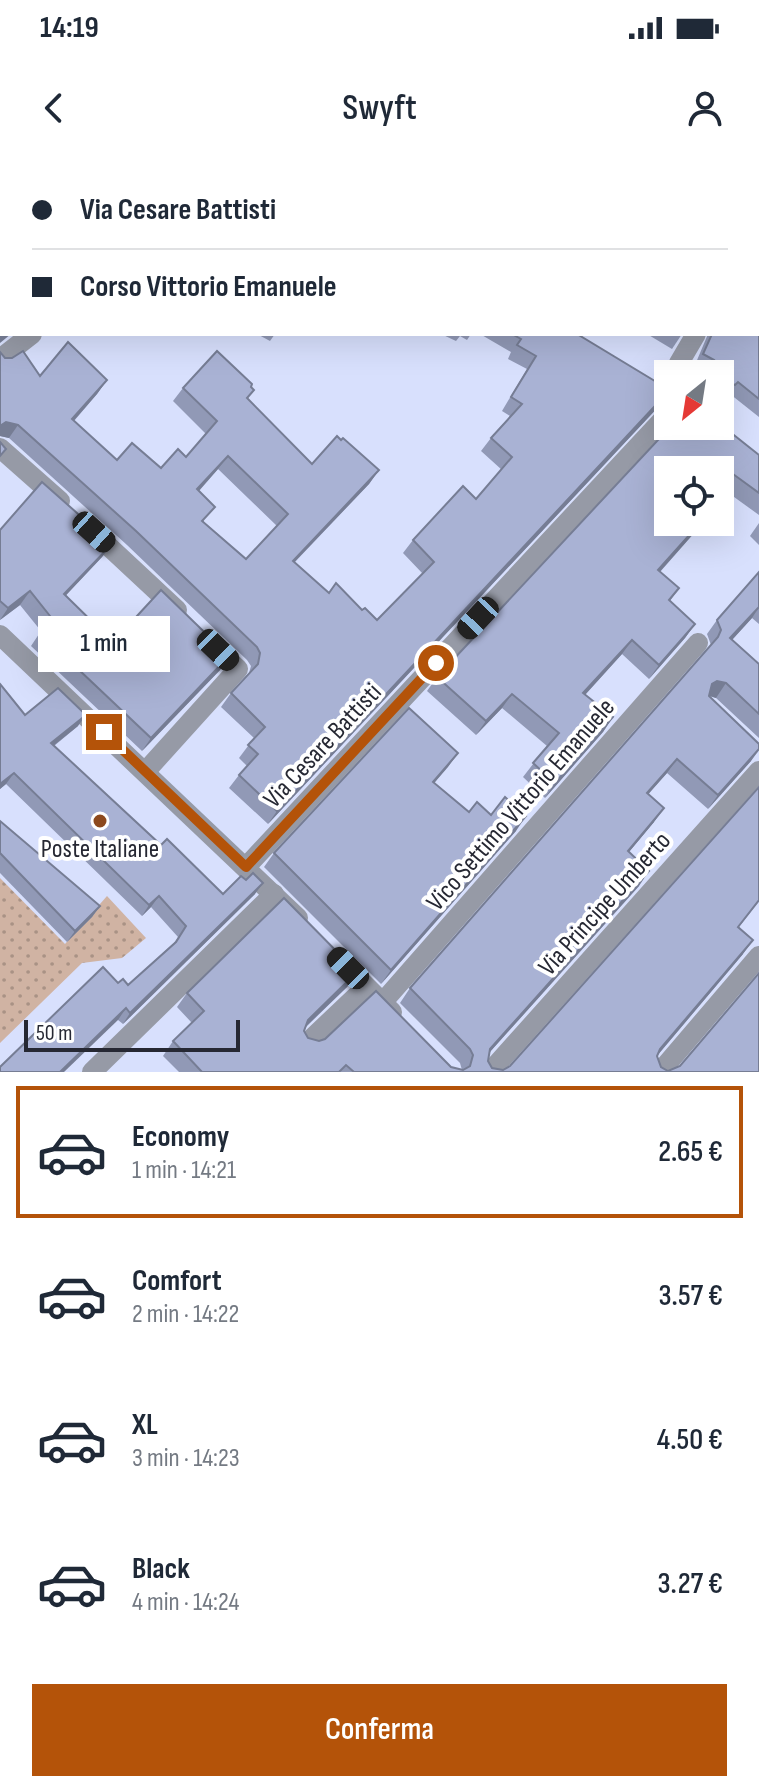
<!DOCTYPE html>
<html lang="it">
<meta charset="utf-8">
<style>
body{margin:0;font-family:"Sofia Sans Condensed",sans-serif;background:#f2f2f3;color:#1f2937;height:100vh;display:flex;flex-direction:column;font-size:30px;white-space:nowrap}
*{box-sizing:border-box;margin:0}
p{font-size:26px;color:#747a83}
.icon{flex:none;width:44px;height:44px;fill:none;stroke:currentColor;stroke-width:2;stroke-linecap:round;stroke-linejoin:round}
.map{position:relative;height:912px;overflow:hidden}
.details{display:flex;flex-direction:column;background:#fff;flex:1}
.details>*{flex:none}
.banner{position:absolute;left:0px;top:0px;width:760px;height:176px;box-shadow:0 8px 32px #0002;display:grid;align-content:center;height:176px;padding:0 32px;background:#fff}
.needle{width:52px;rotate:210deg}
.fabs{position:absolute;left:654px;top:200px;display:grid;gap:16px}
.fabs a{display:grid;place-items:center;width:80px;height:80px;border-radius:0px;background:#fff;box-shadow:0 8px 32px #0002;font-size:40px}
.scale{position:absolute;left:24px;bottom:20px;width:216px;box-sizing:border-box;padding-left:8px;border:4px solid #262833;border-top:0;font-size:22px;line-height:28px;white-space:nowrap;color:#262833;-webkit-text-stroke:6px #fff;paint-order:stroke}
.end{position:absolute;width:36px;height:36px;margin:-18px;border:10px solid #b45309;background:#fff;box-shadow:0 0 0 4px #fff}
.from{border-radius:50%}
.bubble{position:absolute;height:56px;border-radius:0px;background:#fff;box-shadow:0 8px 32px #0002;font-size:26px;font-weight:600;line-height:56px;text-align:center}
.car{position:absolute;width:24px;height:48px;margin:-24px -12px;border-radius:10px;box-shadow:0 0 6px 2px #0007;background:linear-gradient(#222 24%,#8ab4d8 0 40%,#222 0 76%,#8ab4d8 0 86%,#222 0)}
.banner b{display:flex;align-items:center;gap:28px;height:76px;font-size:30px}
.banner b+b{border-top:2px solid #e0e1e3}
.banner i{width:20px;height:20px;background:#1f2937}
ul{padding:14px 0 0;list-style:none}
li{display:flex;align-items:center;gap:24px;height:132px;margin:0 16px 12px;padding:0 16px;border:4px solid transparent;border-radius:0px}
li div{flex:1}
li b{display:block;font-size:30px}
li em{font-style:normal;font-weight:600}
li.selected{border-color:#b45309}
li>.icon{width:72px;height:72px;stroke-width:1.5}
.primary-button{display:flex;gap:16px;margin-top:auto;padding:16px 32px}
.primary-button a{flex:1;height:92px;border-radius:0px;background:#b45309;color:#fff;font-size:32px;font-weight:600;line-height:92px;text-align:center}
.status{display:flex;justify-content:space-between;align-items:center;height:56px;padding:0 40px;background:#fff;direction:ltr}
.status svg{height:22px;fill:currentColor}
header{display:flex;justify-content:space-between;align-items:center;height:104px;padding:0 32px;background:#fff;font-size:36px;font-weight:600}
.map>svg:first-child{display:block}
.grass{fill:url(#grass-dots)}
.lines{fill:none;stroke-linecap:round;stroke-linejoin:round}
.minor{stroke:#969aa6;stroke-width:20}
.wall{fill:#9199b6;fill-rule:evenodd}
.shaded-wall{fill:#767d94}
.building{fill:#a9b2d4;stroke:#767d94;stroke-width:2;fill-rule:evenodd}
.route{stroke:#b45309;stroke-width:10}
.poi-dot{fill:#8d491d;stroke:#fff;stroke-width:3}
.labels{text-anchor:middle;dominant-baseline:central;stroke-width:8;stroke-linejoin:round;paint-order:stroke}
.street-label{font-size:26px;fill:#262833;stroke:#fff}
.poi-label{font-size:26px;fill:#262833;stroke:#fff}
</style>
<div class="status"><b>14:19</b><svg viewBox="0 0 49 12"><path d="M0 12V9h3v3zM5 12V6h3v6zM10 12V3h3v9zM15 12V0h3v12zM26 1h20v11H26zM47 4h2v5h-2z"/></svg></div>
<header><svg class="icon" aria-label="back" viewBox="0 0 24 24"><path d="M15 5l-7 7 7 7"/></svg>Swyft<svg class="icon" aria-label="person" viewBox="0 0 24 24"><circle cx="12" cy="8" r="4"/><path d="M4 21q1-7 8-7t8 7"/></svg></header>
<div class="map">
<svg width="759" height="912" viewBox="0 0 759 912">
<defs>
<pattern id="grass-dots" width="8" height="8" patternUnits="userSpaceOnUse" patternTransform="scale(2)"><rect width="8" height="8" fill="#d0b3a3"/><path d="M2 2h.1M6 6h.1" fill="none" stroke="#a99285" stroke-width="1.8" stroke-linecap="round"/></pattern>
</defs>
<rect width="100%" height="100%" fill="#d8e0fd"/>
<polygon class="grass" points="0,718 65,784 107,736 146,778 122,798 82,803 0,883"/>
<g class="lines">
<g class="minor">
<polyline points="642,0 647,2"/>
<polyline points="758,47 759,47"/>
<polyline points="758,67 759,65"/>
<polyline points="0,199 32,174"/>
<polyline points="677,214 679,203 696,174"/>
<polyline points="0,288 60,341"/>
<polyline points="89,368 177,450"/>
<polyline points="0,475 298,758"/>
<polyline points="145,612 238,509 208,481"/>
<polyline points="246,707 668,254"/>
<polyline points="338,798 392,852"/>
<polyline points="382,843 698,483"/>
<polyline points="307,883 366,827"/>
<polyline points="92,912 274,734"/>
<polyline points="490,912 759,611"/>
<polyline points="660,912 759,796"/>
</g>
</g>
<g class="wall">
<polygon points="514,0 594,0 596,2 518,2"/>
<polygon points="759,128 759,257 730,234 727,236 720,232 720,214 705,214 706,212 695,205 708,174 758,174"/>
<polygon points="257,174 275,174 270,181"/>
<polygon points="441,174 471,174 467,180 460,176 456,181"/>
<path d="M480,174H577L668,233L661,244L268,664L229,628L239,615L247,606L239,598L254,578L221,547L231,533L249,513L251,506L247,500L127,385L9,278L0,276V192L5,198L40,216L107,220L97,234L74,261L117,300L161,308L186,297L206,274L173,241L183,228L251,227L248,239L312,304L379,310L369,324L294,403L329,433L362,450L377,460L423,414L403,393L413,380L476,339L502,310L481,291L491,278L510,256L502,251L527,209L508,199L511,192ZM218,309L277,366L246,399L204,362L199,331Z"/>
<polygon points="647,174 682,174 672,189"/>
<polygon points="720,264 759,295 759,355 723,329 720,332 720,310 668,310 668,362 701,362 695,372 660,412 679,428 670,441 695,464 685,478 649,519 622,494 585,535 613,557 603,572 545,638 523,617 547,586 502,548 476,575 427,531 437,517 671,266 720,266"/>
<polygon points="759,363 759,385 750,376"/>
<polygon points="0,370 112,384 102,397 65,436 113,482 229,496 220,510 142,591 31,486 41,471 20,445 0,460"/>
<polygon points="759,412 759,464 752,458 732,480 759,504 759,578 716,538 709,536 751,601 708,649 667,613 648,634 654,662 629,692 639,726 489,893 488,901 492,908 503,910 510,906 759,627 759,741 739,767 743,794 657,896 661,907 668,911 759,912 179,912 163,896 173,881 192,863 177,847 187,833 357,812 347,827 306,867 304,871 308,878 319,881 451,907 462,910 460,903 400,843 410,828 711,485 707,474 717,460"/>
<polygon points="0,524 25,555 78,566 54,586 161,685 223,734 255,734 123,864 118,860 118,823 128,825 174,783 178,777 151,747 142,756 6,624 0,629"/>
<polygon points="458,593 434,623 469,652 491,655 516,671 381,824 264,707 274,693"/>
<polygon points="0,661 100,746 92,757 67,782 0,713"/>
</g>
<g class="shaded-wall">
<polygon points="3,174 11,174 0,183 0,177"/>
<polygon points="107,220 97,234 63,273 72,259"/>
<polygon points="668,233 661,244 268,664 277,651"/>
<polygon points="6,262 18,265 9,278 0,276 0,266"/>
<polygon points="228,296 218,309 188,343 197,329"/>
<polygon points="379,310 369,324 283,414 293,401"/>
<polygon points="733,314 723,329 720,332 720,328"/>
<polygon points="701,362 695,372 648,425 658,410"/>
<polygon points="112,384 102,397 54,448 64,434"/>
<polygon points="30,431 20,445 0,460 8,448"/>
<polygon points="759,447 752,458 720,493 730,478"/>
<polygon points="695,464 685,478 649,519 659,505"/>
<polygon points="632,480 622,494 573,548 583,533"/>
<polygon points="229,496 220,510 142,591 151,578"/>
<polygon points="717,521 726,523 716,538 707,535 712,524"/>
<polygon points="512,534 502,548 476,575 486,561"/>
<polygon points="86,555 78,566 43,594 51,583"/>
<polygon points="613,557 603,572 545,638 555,623"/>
<polygon points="759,590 751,601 708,649 718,635"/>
<polygon points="458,593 448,607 423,636 433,622"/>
<polygon points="677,599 667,613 637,647 647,633"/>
<polygon points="14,613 6,624 0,629 0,624"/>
<polygon points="664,648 654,662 618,705 628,691"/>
<polygon points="526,656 516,671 381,824 391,810"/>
<polygon points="649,711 639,726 480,903 490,889"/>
<polygon points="263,723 255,734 123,864 130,853"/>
<polygon points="159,736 151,747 142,756 149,745"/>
<polygon points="100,746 92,757 67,782 75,771"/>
<polygon points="753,780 743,794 650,904 660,889"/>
<polygon points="357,812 347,827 298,874 308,860"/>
<polygon points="126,848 118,860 64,912 60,912"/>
</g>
<g class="building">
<polygon points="0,0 289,0 291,1 294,0 478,0 481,2 2,2 2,174 3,174 0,179"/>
<polygon points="552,0 594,0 596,2 556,2"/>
<polygon points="758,128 759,128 759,239 738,222 735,225 720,216 720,214 718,214 709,209 714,200 703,194 712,174 758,174"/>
<path d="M512,174H577L668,229V232L277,651L239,615L258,594L248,585L265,567L231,533L258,504L260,493L257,487L136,371L18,265L6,262L0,266V192L5,198H12L23,191L40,216L68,182L107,220L72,259L117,300L132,283L161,308L178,289L186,297L217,261L183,228L217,191L252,224L251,227L254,230L247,238L312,304L337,276L341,280L343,278L379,310L293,401L329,433L336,423L362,450L365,448L377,460L434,402L413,380L463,326L476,339L512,297L491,278L522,244L511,237L536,196L517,185L521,179ZM228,296L288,354L246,399L202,361L215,347L197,329Z"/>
<polygon points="720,264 759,295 759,333 733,314 720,328 720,310 668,310 668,362 701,362 658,410 679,428 669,440 695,464 659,505 632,480 583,533 613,557 555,623 533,603 559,573 512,534 486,561 437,517 671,266 720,266"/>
<polygon points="0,282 6,289 0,296"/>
<polygon points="42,322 112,384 64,434 113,482 161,430 229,496 151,578 40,473 54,461 30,431 8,448 0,441 0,370"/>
<polygon points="759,412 759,447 730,478 759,504 759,554 726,523 717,521 712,524 709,536 759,584 759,589 718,635 677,599 647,633 664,648 628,691 649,711 490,889 488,901 492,908 503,910 510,906 759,627 759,740 738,767 753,780 660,889 657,896 661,907 668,911 680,906 759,813 759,912 354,912 346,905 339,912 202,912 173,881 204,851 187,833 284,738 357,812 308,860 304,871 308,878 319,881 325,879 376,831 451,907 463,910 470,906 473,895 470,889 410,828 718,477 721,470 717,460"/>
<polygon points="0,524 25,555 58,528 86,555 51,583 161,685 167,679 223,734 241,716 246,720 253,713 263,723 130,853 126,848 60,912 0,912 0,907 103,807 118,823 123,819 128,825 176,782 186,766 159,736 149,745 14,613 0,624"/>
<polygon points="409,548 458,593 433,622 469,652 477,642 491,655 505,637 526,656 391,810 274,693"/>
<polygon points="0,661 100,746 75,771 0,693"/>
</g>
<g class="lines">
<polyline class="route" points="104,572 246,707 436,503"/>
</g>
<circle class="poi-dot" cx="100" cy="661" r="8"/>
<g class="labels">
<g class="street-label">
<text transform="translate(323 586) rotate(-47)">Via Cesare Battisti</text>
<text transform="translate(521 645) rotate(-49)">Vico Settimo Vittorio Emanuele</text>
<text transform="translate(605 744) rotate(-48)">Via Principe Umberto</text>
</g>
<g class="poi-label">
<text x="100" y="689">Poste Italiane</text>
</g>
</g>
</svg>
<div class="fabs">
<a><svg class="needle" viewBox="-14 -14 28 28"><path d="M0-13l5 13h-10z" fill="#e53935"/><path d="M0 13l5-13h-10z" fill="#747a83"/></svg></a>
<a><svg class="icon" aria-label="locate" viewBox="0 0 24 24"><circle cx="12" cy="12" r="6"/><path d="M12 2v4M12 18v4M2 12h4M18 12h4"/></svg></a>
</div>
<div class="scale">50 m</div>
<i class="end from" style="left:436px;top:503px"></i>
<i class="end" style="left:104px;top:572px"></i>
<div class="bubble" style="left:38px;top:456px;width:132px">1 min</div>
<i class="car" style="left:94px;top:372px;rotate:132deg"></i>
<i class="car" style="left:478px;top:458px;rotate:223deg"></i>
<i class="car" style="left:218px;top:490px;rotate:134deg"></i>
<i class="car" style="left:348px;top:808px;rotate:315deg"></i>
<div class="banner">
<b><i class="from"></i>Via Cesare Battisti</b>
<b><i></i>Corso Vittorio Emanuele</b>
</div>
</div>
<section class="details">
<ul>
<li class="selected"><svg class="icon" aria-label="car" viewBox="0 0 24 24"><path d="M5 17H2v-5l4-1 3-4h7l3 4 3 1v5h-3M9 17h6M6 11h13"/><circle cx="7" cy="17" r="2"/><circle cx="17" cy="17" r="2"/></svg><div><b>Economy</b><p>1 min · 14:21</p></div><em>2.65 €</em></li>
<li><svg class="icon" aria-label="car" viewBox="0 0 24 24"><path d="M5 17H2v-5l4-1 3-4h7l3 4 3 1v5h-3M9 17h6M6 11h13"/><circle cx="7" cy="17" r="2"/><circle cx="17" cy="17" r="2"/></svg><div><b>Comfort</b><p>2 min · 14:22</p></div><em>3.57 €</em></li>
<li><svg class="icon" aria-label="car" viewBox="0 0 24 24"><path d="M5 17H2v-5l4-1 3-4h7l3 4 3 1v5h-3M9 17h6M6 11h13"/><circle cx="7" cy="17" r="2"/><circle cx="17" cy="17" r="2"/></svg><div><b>XL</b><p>3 min · 14:23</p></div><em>4.50 €</em></li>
<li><svg class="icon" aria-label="car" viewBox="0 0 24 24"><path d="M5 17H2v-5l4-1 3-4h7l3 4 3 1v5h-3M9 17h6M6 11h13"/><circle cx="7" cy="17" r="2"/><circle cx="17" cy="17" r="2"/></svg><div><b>Black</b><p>4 min · 14:24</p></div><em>3.27 €</em></li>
</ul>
<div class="primary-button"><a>Conferma</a></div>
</section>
